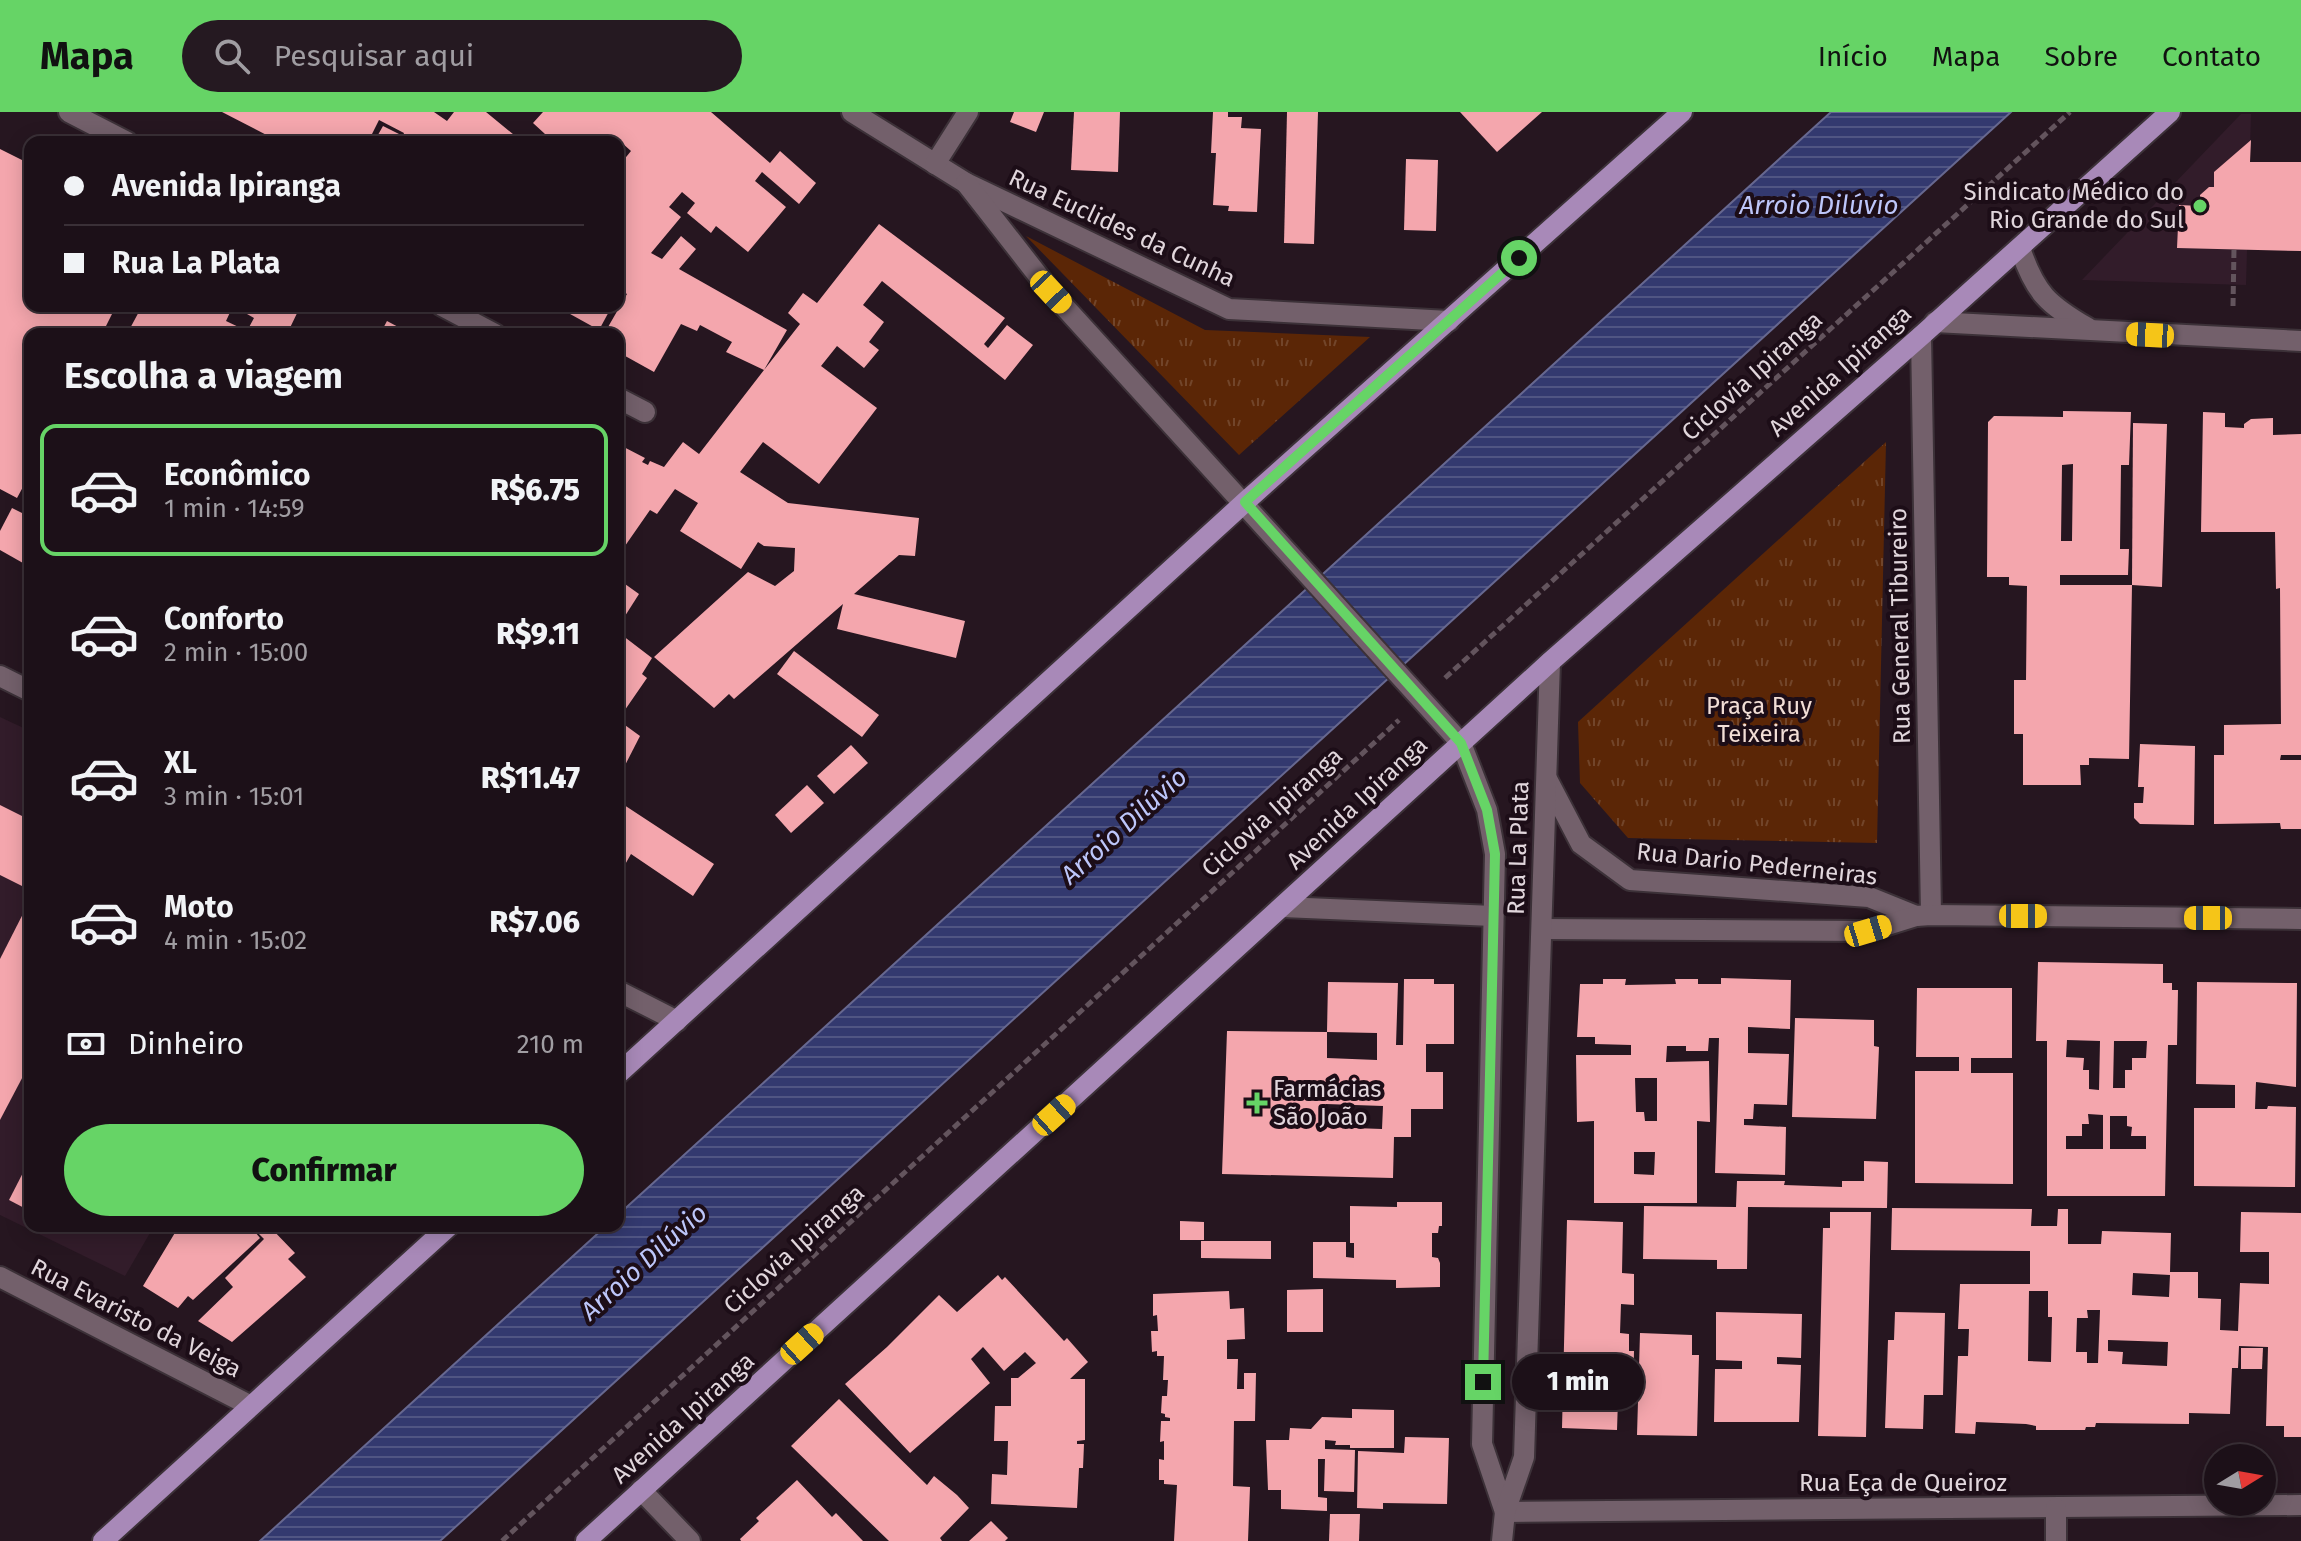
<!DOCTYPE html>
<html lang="pt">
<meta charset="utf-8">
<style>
body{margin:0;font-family:"Fira Sans",sans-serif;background:#251921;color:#f1f3f6;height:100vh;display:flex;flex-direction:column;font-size:30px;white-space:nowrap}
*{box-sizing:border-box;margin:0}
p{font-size:26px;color:#a09da2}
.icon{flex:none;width:44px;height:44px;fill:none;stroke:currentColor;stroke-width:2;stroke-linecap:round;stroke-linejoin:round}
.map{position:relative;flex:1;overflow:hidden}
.panel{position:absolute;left:24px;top:216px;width:600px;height:904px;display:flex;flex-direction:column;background:#1c1018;border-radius:16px;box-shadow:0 4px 20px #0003,0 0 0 2px #3a3037}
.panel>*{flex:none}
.guide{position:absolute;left:24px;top:24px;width:600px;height:176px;border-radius:16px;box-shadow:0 4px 20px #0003,0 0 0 2px #3a3037;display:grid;align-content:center;height:176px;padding:0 40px;background:#1c1018}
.needle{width:52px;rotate:79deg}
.buttons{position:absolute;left:2204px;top:1332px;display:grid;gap:16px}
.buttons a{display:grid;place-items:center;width:72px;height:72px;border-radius:50%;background:#1c1018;box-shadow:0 4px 20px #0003,0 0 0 2px #3a3037;font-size:40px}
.end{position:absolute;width:36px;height:36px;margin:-18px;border:10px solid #66d466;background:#111;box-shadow:0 0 0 4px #111}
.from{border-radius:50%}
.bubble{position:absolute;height:56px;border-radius:28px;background:#1c1018;box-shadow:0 4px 20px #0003,0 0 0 2px #3a3037;font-size:26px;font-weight:800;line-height:56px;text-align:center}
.car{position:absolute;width:24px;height:48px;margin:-24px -12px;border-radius:10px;box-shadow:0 0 6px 2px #0007;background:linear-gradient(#f5c518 24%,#345 0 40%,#f5c518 0 76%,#345 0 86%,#f5c518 0)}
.guide b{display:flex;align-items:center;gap:28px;height:76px;font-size:30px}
.guide b+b{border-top:2px solid #3a3037}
.guide i{width:20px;height:20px;background:#f1f3f6}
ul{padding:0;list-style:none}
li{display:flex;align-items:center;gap:24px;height:132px;margin:0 16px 12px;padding:0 24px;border:4px solid transparent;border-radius:16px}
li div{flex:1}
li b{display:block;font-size:30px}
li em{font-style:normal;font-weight:800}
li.on{border-color:#66d466}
li>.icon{width:72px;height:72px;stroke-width:1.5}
h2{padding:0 40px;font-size:36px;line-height:96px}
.pay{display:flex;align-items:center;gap:20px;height:88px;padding:0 40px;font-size:30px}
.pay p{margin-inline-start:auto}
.action{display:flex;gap:16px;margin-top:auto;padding:16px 40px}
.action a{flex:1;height:92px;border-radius:48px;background:#66d466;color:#111;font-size:32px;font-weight:800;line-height:92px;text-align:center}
header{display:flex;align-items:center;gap:48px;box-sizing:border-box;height:112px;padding:0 40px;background:#66d466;color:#111}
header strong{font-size:38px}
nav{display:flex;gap:44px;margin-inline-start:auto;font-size:28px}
.search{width:560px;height:72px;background:#251921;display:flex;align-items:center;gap:20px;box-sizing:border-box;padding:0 28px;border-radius:44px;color:#a09da2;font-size:30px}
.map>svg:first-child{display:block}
.built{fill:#321c2a}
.park{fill:url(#park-tufts)}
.water{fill:url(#water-rules);stroke:#676890;stroke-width:2}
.building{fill:#f4a6ad;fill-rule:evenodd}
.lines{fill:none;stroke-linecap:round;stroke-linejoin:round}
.minor-casing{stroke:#3c3138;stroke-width:24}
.major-casing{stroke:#3c3138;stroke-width:24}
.path{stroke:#63545d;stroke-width:5;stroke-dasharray:8 4;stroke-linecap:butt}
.minor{stroke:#73606b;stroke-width:20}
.major{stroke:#a889b8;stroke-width:20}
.route{stroke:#66d466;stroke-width:10}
.poi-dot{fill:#66d466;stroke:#1c0d17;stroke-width:3}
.labels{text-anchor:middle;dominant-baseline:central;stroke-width:8;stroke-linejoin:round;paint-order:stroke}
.poi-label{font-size:24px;fill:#e1d6dc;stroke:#1c0d17;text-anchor:end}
.street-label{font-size:24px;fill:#e1d6dc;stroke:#1c0d17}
.park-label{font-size:24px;fill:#f2ded6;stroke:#1c0d17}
.water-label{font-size:26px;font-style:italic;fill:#bdc6fa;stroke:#1c0d17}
</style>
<header>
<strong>Mapa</strong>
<div class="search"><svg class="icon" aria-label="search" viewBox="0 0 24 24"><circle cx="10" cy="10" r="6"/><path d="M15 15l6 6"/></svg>Pesquisar aqui</div>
<nav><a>Início</a><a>Mapa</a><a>Sobre</a><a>Contato</a></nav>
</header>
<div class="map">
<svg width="2301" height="1429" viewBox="0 0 2301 1429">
<defs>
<pattern id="park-tufts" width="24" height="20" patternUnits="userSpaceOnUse" patternTransform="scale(2)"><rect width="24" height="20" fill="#5b2606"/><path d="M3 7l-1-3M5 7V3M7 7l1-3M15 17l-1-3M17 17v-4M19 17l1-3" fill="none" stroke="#72452a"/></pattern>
<pattern id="water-rules" width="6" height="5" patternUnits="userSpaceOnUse" patternTransform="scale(2)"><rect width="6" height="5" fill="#33396f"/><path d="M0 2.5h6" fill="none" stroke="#505583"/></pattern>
</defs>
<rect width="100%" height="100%" fill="#261620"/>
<g class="built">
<polygon points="2241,2 2251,2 2246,173 2082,168"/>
<polygon points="0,605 30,619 30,1114 154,1114 125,1164 0,1103"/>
</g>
<g class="park">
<polygon points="1026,124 1205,218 1370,225 1239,343"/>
<polygon points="1886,330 1877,731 1628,726 1580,671 1578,610"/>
</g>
<polygon class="water" points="1831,0 2011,0 440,1429 260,1429 606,1114 618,1114 618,1103"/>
<g class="building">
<polygon points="222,0 434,0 447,9 454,0 486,0 519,27 517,30 423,30 425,25 420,23 417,30 374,30 383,14 403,24 404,21 379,8 368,30 280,30"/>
<polygon points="543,0 711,0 770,51 780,39 816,71 799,92 762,60 755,69 786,95 748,140 716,114 711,121 687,101 695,91 682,80 669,95 681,105 651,141 662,147 681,124 696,137 679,157 787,218 764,258 800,212 788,201 803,181 817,191 879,112 1005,206 984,232 988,236 1007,213 1033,233 1005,268 882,169 863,193 884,210 869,230 879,238 864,256 837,234 821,254 877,296 819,372 763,330 740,360 788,391 919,406 915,444 899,443 854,482 965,509 956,546 837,517 843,492 734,587 729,582 714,596 654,545 748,460 775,474 794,459 795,436 764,434 758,430 741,457 680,419 698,391 675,377 657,402 650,398 618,444 618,332 645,346 642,350 648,353 650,349 664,355 683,330 699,342 764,258 726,240 732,230 700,213 697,219 681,212 654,260 618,240 618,222 604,222 627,182 618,176 618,55 631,39 622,31 618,36 618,30 538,30 545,22 533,11"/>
<polygon points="1014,0 1044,0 1036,20 1010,10"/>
<polygon points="1074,0 1120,0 1118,60 1071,58"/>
<polygon points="1213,0 1228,0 1228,5 1242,5 1241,16 1261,17 1257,100 1228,99 1229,94 1213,93 1216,41 1211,41"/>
<polygon points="1287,0 1318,0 1314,132 1284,131"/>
<polygon points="1460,0 1542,0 1497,40"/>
<polygon points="2251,28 2250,50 2301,50 2301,139 2177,136 2179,93 2200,94 2200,83 2209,75 2214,75 2214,60"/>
<polygon points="0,37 30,52 30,194 116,194 102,222 30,222 30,362 17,386 0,377"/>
<polygon points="1406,47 1438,48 1436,119 1404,118"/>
<path d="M142,194H298L300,195L287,222H127ZM233,194L254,206L247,219L226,209Z"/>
<polygon points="563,194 612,194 599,218 561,197"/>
<polygon points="387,209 402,217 400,222 380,222"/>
<path d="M2063,299L2131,300L2129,353H2121L2120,437H2129L2128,463H2060V473H2132L2129,647L2089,646V653H2080L2081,673H2023V622H2014V568H2026L2027,474L2009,473V465H1987L1988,310L1994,304L2063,305ZM2073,352L2072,429H2061L2062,353Z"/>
<polygon points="2203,300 2225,301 2225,315 2244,316 2244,312 2251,307 2273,306 2273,323 2301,322 2301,643 2281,643 2280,648 2301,648 2301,717 2281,717 2280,711 2214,712 2214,643 2224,643 2224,613 2281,612 2280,476 2276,477 2275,420 2201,420"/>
<polygon points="2133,311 2167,312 2162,475 2132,473"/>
<polygon points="12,396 30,405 30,455 0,438 0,419"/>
<polygon points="618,467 639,482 618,515"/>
<polygon points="618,520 652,546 642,562 647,566 618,608"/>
<polygon points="794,539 879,603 862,625 777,562"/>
<polygon points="618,608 640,624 618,667"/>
<polygon points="2140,632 2195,634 2194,713 2140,712 2134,706 2134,691 2143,691 2144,675 2138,675"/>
<polygon points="851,633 868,651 834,682 817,664"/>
<polygon points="807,673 824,691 791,721 775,703"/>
<polygon points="618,689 714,752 693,784 631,742 618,765"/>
<polygon points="0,693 30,708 30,778 0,763"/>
<polygon points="30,788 30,951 0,1008 0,847"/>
<path d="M2038,850L2163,852V871H2172V878H2178L2177,933H2168L2165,1084H2047V929H2036ZM2067,928L2100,929L2099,978L2089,977V958H2083L2084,946L2066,945ZM2114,929H2147L2146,946H2132V958H2125V976H2113ZM2088,1002L2103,1003V1037H2066V1024H2082V1012H2089ZM2110,1004H2127V1014L2132,1015L2131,1024H2146V1037H2110Z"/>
<path d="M1721,866L1791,868L1790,917L1748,915V941L1789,942L1787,993L1754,992L1753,1007H1744V1013L1786,1015L1785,1063L1715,1061L1719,926H1709L1708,939H1686V934H1667L1666,950L1709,949L1710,1010L1697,1009V1091H1594V1009L1577,1010L1576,943H1631V933L1595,932V925H1577L1580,872H1603V867H1626L1625,873L1676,872L1675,867H1698V872H1721ZM1635,966H1657V1009H1645L1644,1000H1636ZM1634,1040H1655L1654,1063L1634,1062Z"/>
<path d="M1404,867H1434V872H1454V932H1426V960H1443V997H1411V1025H1394L1393,1066L1222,1062L1227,919L1327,920V946L1377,948V921L1327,920L1328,870L1398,871L1396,933H1403ZM1326,992L1383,994L1382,1017L1326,1015Z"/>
<polygon points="2197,870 2297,871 2296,975 2256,970 2255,997 2267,997 2268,994 2296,995 2295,1075 2194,1074 2194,996 2235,996 2235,973 2196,972"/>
<polygon points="1917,876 2012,876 2012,946 1971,946 1971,961 2013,961 2013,1072 1915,1071 1915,959 1959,959 1959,945 1916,945"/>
<polygon points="1795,906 1874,908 1874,934 1879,935 1876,1007 1792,1005"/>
<polygon points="30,1047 30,1099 9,1088"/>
<polygon points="1864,1049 1888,1050 1887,1096 1748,1095 1747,1157 1717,1157 1717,1148 1643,1147 1644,1094 1736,1095 1737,1069 1785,1069 1784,1073 1842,1075 1842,1069 1864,1069"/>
<polygon points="1397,1090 1442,1090 1442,1114 1439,1114 1438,1121 1432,1121 1432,1145 1438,1146 1440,1151 1440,1175 1396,1176 1396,1168 1313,1166 1313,1130 1346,1130 1346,1145 1354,1146 1354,1131 1350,1131 1350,1094 1397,1095"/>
<path d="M1892,1096L2032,1097L2031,1114H2057L2058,1097H2068V1132H2101L2102,1119L2171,1121L2170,1160H2198V1186L2221,1187L2220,1218L2238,1219L2240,1171L2269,1172V1140H2240L2241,1100L2301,1101V1325H2284V1314H2266L2268,1235L2239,1234L2238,1256H2232L2230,1302L2189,1301V1312L2096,1311L2095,1315H2086L2085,1318H2036V1314L2026,1312L1976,1310L1975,1322L1955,1321L1958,1244H1968L1969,1217H1958L1960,1172H2030V1139L1891,1138ZM2133,1161L2170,1163L2169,1185L2132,1183ZM2029,1179H2048V1205H2052L2051,1250L2028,1249ZM2087,1198H2100L2098,1251H2087V1240H2076L2077,1206H2088ZM2108,1228L2168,1230L2167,1254L2122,1252L2123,1240L2108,1239Z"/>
<polygon points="1830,1100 1871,1100 1866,1325 1818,1324 1823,1116 1830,1116"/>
<polygon points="1567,1108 1623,1110 1622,1161 1634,1162 1634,1193 1621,1192 1620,1221 1629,1222 1629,1239 1634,1239 1633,1289 1618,1288 1617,1318 1562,1316"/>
<polygon points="1180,1109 1204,1110 1204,1128 1180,1128"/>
<polygon points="179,1114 204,1114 198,1120 200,1122 209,1114 250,1114 260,1126 193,1188 188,1184 178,1196 143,1174"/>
<polygon points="262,1114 269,1114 295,1141 288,1147 306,1165 232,1230 198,1209 233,1175 225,1166 264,1127 256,1119"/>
<polygon points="1201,1129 1271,1129 1271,1147 1201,1146"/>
<polygon points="998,1163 1002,1168 1005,1165 1064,1229 1067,1226 1088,1250 1070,1267 1085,1267 1085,1328 1077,1329 1077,1332 1084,1332 1083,1356 1079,1356 1077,1396 991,1392 992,1362 1007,1363 1008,1329 994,1329 995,1294 1011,1294 1011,1266 1018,1266 1036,1251 1025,1240 1004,1259 983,1235 971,1247 990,1271 910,1341 845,1272 887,1235 939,1183 957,1200"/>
<polygon points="1323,1177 1323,1220 1287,1220 1287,1178"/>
<polygon points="1229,1179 1230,1197 1244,1196 1245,1227 1227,1228 1227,1247 1238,1247 1237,1277 1244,1277 1244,1261 1256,1261 1255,1309 1234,1309 1233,1374 1250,1375 1248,1429 1174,1429 1177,1373 1164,1372 1164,1368 1159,1368 1159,1347 1164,1348 1164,1329 1160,1330 1161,1309 1170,1309 1170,1306 1165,1305 1165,1302 1161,1301 1162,1284 1167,1284 1168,1268 1163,1268 1164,1244 1157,1244 1157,1239 1152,1240 1151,1219 1158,1219 1157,1203 1153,1204 1153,1182"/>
<polygon points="1716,1200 1802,1202 1801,1246 1777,1245 1777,1252 1801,1253 1799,1310 1714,1310 1715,1257 1742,1257 1742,1249 1716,1248"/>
<polygon points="1895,1200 1945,1201 1943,1283 1924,1283 1923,1317 1885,1316 1888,1228 1894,1228"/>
<polygon points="1640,1221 1692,1223 1692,1243 1699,1243 1697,1324 1637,1323"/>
<polygon points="2241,1236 2263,1236 2262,1257 2241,1257"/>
<polygon points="839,1287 927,1373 934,1364 957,1383 969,1396 940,1426 942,1429 889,1429 791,1334"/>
<polygon points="1352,1297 1394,1298 1394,1336 1350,1336 1350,1333 1335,1333 1336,1329 1325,1328 1325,1337 1355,1338 1354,1380 1324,1379 1325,1347 1318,1347 1318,1385 1327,1386 1327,1399 1281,1397 1281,1378 1268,1378 1266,1328 1289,1328 1290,1316 1311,1317 1322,1305 1352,1306"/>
<polygon points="1405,1325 1449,1326 1447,1392 1383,1391 1383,1397 1357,1396 1358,1339 1404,1341"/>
<polygon points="797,1368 832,1405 836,1401 863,1429 741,1429 740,1427 759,1409 756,1406"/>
<polygon points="1330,1402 1360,1402 1359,1429 1329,1429"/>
<polygon points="991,1409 1008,1426 1005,1429 969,1429"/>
</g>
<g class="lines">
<g class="minor-casing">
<g id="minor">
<polyline points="69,0 127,30"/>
<polyline points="852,0 966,71 1229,197 1449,209"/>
<polyline points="935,52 968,0"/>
<polyline points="966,71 1051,180 1461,631 1487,698 1495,742 1482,1332 1505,1400"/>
<path d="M2020,136C2035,181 2048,193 2088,216"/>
<polyline points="442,194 495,222"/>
<polyline points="1935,210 2301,229"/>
<polyline points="1921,224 1931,803"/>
<polyline points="618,286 645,300"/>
<polyline points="0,564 30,579"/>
<polyline points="1547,667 1581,732 1630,768 1869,785 1916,804"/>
<polyline points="1283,795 1493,804"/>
<polyline points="1542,817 1868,819 1916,804 1931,803 2301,807"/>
<polyline points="618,879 677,909"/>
<polyline points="0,1165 249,1293"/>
<polyline points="641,1378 690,1429"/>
<polyline points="1505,1400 2301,1393"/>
<polyline points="1502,1429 1505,1400 1524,1345 1550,550"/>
<polyline points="2056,1429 2056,1396"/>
</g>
</g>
<g class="major-casing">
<g id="major">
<polyline points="618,962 1245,390 1682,0"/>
<polyline points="103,1429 449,1114"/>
<polyline points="586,1429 1550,550 1921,224 2170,0"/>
</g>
</g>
<g class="path">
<polyline points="2233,194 2234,137"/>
<polyline points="1445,566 2070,0"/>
<polyline points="502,1429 1399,608"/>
</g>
<use href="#minor" class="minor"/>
<use href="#major" class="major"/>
</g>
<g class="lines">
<polyline class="route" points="1483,1270 1495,742 1487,698 1461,631 1245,390 1519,146"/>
</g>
<g class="poi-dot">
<circle cx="2200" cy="94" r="8"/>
<path d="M1253 979h8v8h8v8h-8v8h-8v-8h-8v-8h8z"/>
</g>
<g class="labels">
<g class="poi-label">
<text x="2184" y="80">Sindicato Médico do<tspan x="2184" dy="28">Rio Grande do Sul</tspan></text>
<text x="1273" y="977" text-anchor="start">Farmácias<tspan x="1273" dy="28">São João</tspan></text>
</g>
<g class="street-label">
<text transform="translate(1122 116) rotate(25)">Rua Euclides da Cunha</text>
<text transform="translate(1840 259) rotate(-42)">Avenida Ipiranga</text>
<text transform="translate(1752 264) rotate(-42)">Ciclovia Ipiranga</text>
<text transform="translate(1900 514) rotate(-91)">Rua General Tibureiro</text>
<text transform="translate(1357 691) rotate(-43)">Avenida Ipiranga</text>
<text transform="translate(1272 700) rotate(-42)">Ciclovia Ipiranga</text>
<text transform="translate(1518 736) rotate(-88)">Rua La Plata</text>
<text transform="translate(1757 752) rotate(6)">Rua Dario Pederneiras</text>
<text transform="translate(794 1137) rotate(-42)">Ciclovia Ipiranga</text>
<text transform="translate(136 1206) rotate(27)">Rua Evaristo da Veiga</text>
<text transform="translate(683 1306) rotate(-42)">Avenida Ipiranga</text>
<text x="1903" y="1371">Rua Eça de Queiroz</text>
</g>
<g class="park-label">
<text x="1759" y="594">Praça Ruy<tspan x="1759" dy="28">Teixeira</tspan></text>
</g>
<g class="water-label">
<text x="1819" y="93">Arroio Dilúvio</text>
<text transform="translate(1124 714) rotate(-42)">Arroio Dilúvio</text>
<text transform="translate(644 1150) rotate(-42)">Arroio Dilúvio</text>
</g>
</g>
</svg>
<div class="buttons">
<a><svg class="needle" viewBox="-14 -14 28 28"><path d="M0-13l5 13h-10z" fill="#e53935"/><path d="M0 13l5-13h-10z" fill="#a09da2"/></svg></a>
</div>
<i class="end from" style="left:1519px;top:146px"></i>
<i class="end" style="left:1483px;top:1270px"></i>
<div class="bubble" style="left:1512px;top:1242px;width:132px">1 min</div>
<i class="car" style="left:1051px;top:180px;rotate:137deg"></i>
<i class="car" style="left:2150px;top:223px;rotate:273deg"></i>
<i class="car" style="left:2023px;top:804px;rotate:90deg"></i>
<i class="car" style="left:2208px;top:806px;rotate:270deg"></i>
<i class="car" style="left:1868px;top:819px;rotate:73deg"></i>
<i class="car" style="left:1054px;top:1003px;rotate:48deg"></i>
<i class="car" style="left:802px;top:1232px;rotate:48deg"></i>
<div class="guide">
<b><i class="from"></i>Avenida Ipiranga</b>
<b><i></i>Rua La Plata</b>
</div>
<section class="panel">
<h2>Escolha a viagem</h2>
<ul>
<li class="on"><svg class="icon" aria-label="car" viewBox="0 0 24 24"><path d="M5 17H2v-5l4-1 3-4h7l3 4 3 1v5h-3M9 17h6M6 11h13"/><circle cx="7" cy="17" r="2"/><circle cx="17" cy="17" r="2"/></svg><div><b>Econômico</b><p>1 min · 14:59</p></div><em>R$6.75</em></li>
<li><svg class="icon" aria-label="car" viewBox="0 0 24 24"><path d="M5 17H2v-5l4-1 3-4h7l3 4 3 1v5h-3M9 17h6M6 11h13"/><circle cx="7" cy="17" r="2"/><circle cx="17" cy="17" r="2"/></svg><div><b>Conforto</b><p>2 min · 15:00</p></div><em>R$9.11</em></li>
<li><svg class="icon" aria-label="car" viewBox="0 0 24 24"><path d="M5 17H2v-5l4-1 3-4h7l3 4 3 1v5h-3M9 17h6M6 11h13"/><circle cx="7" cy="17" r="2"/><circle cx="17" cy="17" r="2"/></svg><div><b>XL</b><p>3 min · 15:01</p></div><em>R$11.47</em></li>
<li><svg class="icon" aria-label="car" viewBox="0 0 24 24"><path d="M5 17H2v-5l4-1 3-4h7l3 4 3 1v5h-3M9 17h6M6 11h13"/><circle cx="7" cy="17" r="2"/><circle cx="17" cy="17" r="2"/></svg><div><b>Moto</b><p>4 min · 15:02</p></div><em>R$7.06</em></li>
</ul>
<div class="pay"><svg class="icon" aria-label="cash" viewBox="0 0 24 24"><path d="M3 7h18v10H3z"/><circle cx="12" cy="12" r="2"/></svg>Dinheiro<p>210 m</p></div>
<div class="action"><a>Confirmar</a></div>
</section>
</div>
